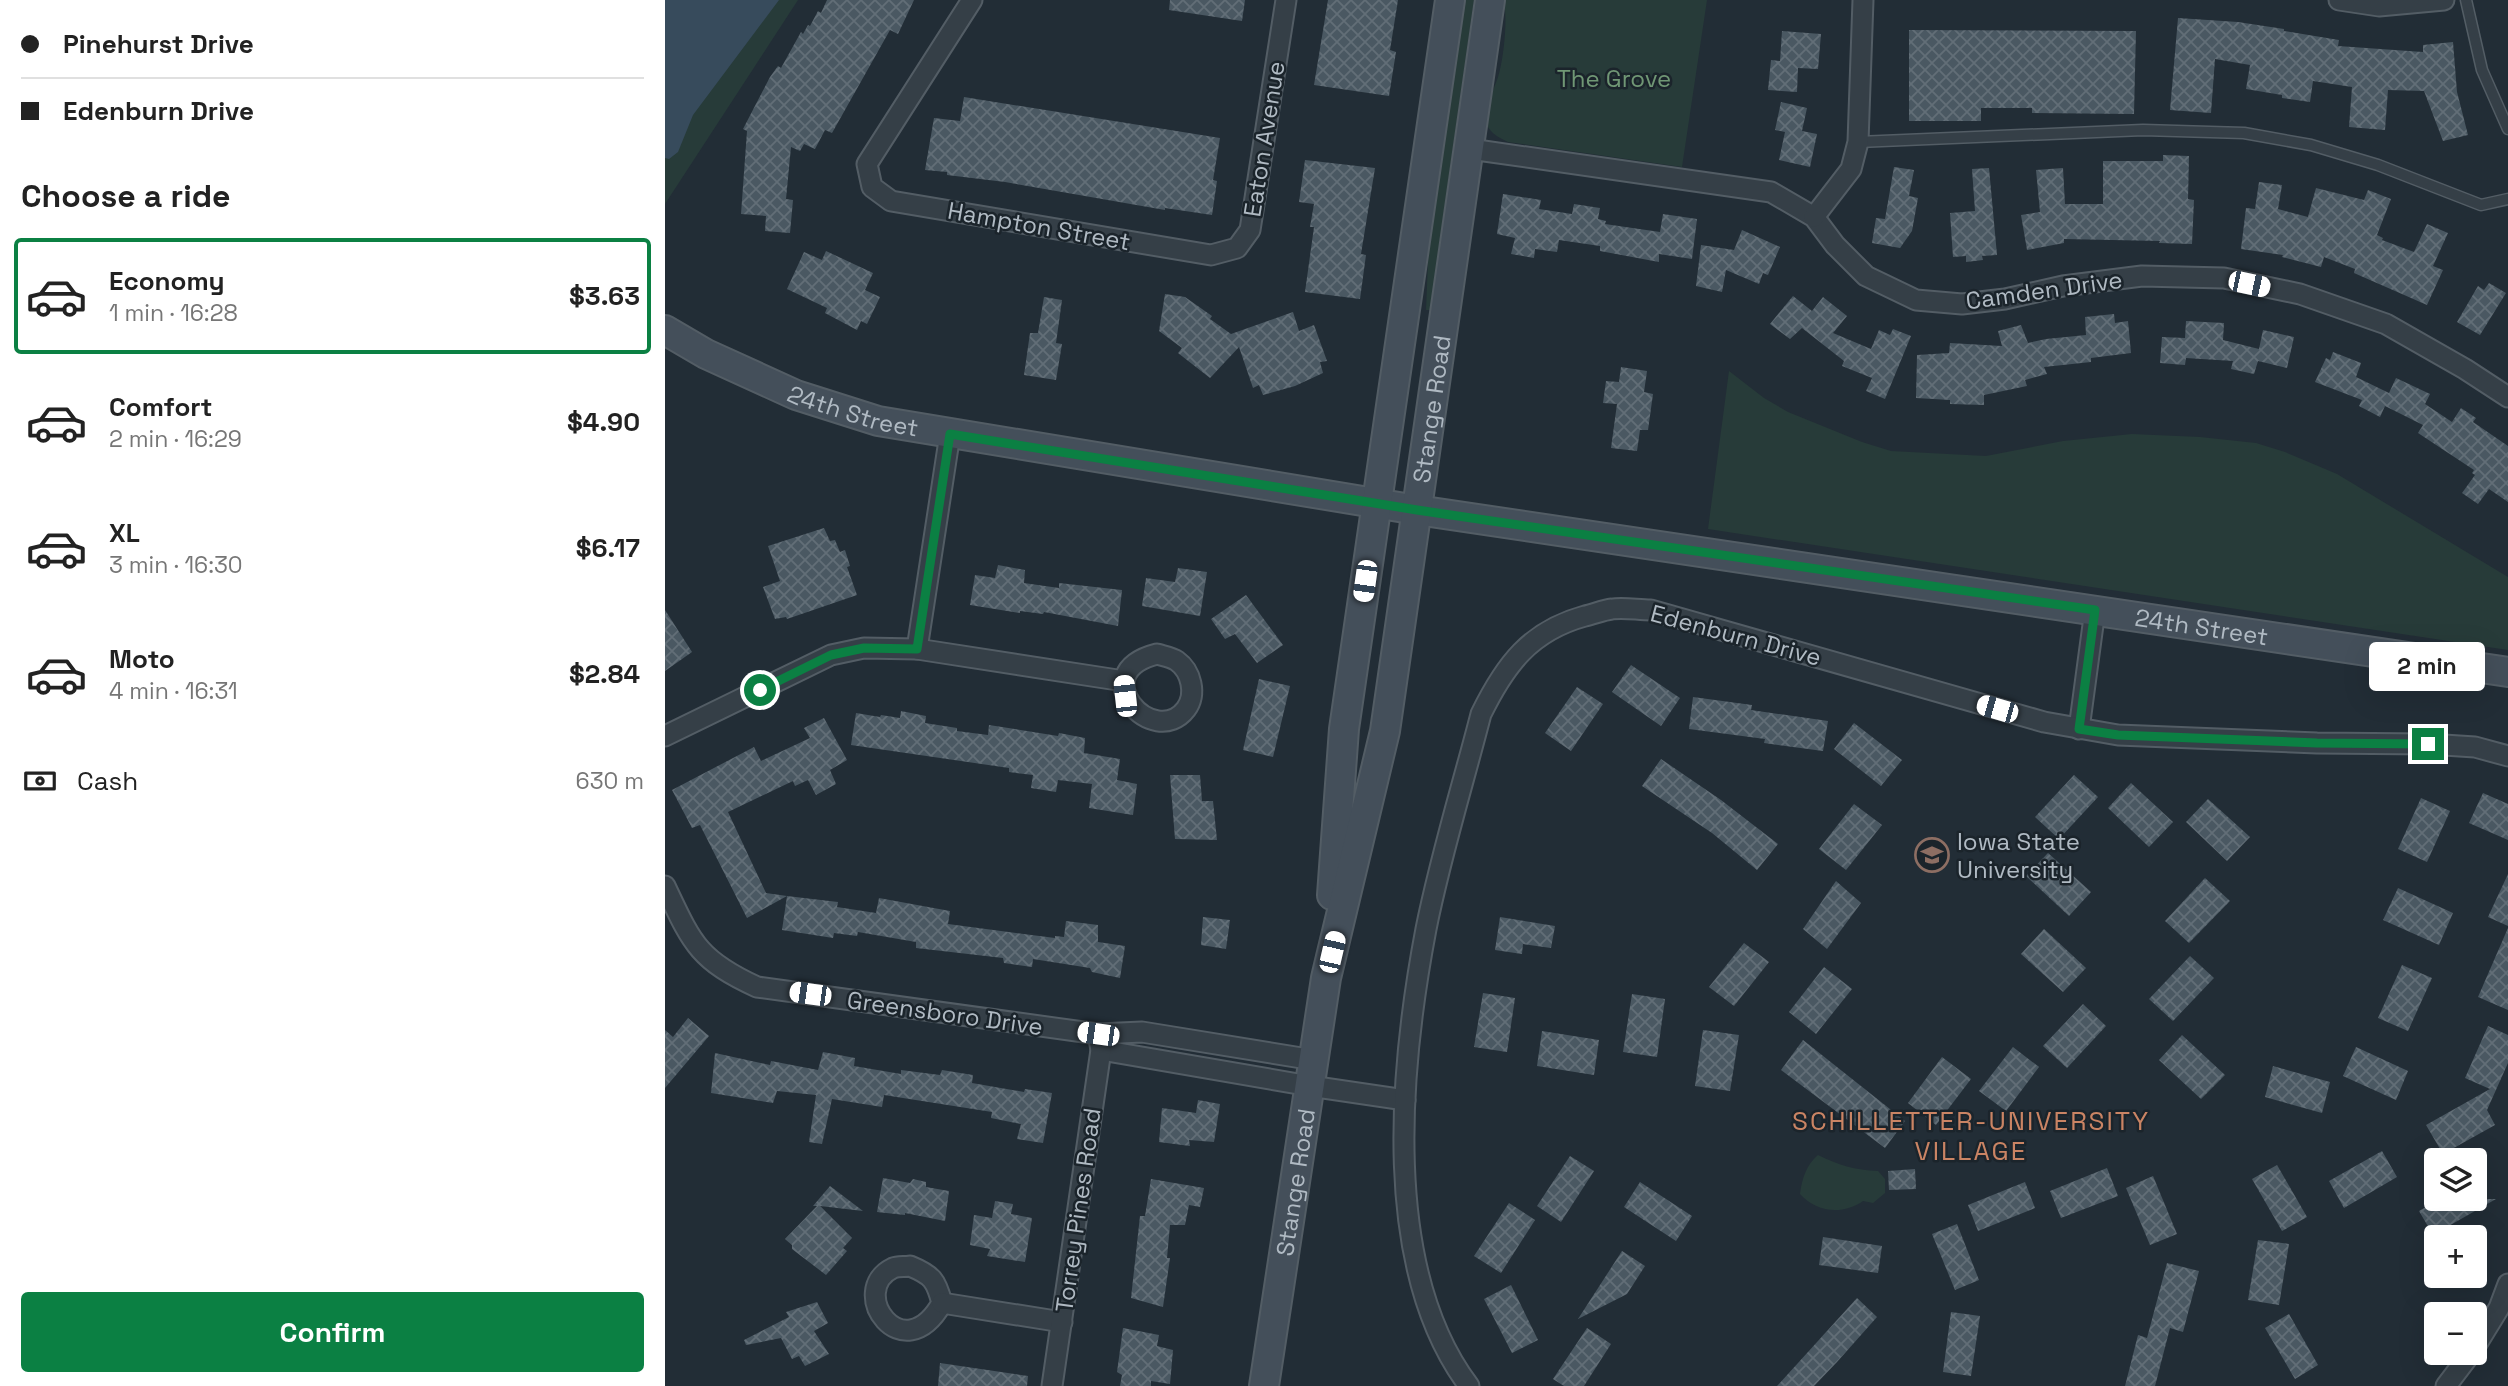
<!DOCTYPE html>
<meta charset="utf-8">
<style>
body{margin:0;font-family:"Space Grotesk",sans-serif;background:#f2f2f2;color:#222;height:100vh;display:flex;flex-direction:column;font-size:26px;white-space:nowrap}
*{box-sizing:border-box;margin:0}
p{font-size:23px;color:#767676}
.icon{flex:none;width:38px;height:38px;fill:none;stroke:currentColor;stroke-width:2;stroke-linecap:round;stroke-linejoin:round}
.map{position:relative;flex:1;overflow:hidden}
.details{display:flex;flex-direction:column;background:#fff;width:665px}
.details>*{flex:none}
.banner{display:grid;align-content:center;height:154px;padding:0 21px;background:#fff}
.fabs{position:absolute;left:1759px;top:1148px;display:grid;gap:14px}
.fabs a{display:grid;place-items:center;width:63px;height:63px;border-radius:7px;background:#fff;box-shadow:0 7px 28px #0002;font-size:35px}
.end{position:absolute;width:32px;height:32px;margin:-16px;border:9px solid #0b8043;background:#fff;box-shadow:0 0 0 4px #fff}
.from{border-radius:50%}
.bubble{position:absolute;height:49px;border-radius:7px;background:#fff;box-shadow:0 7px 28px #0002;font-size:23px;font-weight:700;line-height:49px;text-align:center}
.car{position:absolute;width:21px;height:42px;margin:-21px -10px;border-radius:9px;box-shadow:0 0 5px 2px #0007;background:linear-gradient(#fff 24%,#345 0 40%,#fff 0 76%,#345 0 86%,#fff 0)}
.banner b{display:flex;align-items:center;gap:24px;height:66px;font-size:26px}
.banner b+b{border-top:2px solid #e0e0e0}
.banner i{width:18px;height:18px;background:#222}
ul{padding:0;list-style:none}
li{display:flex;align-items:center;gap:21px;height:116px;margin:0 14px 10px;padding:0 7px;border:4px solid transparent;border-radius:7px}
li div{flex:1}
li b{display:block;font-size:26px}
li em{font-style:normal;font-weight:700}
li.active{border-color:#0b8043}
li>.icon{width:63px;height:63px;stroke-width:1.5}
h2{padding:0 21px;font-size:32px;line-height:84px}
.pay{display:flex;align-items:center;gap:18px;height:77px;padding:0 21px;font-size:26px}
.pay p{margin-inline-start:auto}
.button{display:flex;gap:14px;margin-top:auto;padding:14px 21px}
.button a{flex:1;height:80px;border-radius:7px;background:#0b8043;color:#fff;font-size:28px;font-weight:700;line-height:80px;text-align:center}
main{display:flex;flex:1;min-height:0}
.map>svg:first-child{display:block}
.green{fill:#273b39}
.water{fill:#374b5c}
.building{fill:url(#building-cross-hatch)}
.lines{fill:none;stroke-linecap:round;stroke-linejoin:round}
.lane-casing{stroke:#535d65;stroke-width:13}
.street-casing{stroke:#535d65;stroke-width:23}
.secondary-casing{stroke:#535d65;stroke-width:32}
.lane{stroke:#353f47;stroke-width:10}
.street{stroke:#353f47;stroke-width:19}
.secondary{stroke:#444f5a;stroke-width:28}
.route{stroke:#0b8043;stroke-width:9}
.labels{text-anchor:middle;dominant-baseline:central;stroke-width:5;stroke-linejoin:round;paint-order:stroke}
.park-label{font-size:24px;fill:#709775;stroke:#1b242b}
.street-label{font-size:24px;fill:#b0bac3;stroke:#1b242b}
.poi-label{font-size:24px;fill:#b0bac3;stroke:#1b242b;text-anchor:start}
.neighbourhood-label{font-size:26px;letter-spacing:2px;fill:#ca8464;stroke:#1b242b}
</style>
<main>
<section class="details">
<div class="banner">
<b><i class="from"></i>Pinehurst Drive</b>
<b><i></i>Edenburn Drive</b>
</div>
<h2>Choose a ride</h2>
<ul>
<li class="active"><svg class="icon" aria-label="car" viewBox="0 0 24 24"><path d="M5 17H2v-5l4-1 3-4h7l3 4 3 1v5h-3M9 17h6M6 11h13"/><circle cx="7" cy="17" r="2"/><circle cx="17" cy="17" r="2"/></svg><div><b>Economy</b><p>1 min · 16:28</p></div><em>$3.63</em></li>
<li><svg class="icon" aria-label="car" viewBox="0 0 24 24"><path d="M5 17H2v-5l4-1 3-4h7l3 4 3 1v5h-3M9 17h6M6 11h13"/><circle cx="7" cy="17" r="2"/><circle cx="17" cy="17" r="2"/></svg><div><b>Comfort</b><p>2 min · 16:29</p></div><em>$4.90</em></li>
<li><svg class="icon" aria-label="car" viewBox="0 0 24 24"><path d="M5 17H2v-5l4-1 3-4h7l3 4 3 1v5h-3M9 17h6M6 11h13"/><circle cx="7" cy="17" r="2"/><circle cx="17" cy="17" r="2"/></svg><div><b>XL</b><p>3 min · 16:30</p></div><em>$6.17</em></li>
<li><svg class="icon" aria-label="car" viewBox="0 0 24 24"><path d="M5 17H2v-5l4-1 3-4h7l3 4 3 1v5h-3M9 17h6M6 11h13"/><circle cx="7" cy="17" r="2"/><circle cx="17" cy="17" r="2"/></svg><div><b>Moto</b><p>4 min · 16:31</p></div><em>$2.84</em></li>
</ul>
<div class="pay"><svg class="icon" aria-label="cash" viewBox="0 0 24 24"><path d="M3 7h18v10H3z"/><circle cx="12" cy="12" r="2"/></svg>Cash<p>630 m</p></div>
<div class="button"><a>Confirm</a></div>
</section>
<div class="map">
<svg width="1843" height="1386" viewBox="0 0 1843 1386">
<defs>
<pattern id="building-cross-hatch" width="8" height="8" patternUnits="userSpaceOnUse" patternTransform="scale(1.75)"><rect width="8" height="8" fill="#4a5862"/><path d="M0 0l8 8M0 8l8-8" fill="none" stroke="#626e77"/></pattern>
</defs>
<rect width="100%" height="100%" fill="#222d36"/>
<g class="green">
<polygon points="0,0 133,0 0,204"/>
<polygon points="792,0 809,0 765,310 761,310 766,189"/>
<path d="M838,0H1042L1017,167L843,142C807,126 822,108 832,80C838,65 844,15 838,0Z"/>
<polygon points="1064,371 1099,398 1123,412 1197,442 1226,451 1321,456 1398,441 1467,434 1535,437 1591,443 1620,452 1672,474 1843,577 1843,650 1043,529"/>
<path d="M1153,1155C1173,1165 1190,1170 1213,1171L1220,1179V1193L1208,1203L1198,1201C1178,1215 1152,1213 1135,1194C1137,1179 1141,1165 1153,1155Z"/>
</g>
<polygon class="water" points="0,0 114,0 28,115 13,152 4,159 0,158"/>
<g class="building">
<polygon points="162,0 249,0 233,34 225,30 167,133 160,130 150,149 139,144 135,151 126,147 121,199 128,200 125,233 100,231 101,216 76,214 82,131 78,129 105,77 113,66 116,68 136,32 138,34 143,25 145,26 153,11 156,13"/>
<polygon points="505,0 580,0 577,21 504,10"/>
<polygon points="663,0 733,0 725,50 731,52 724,96 649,85"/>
<polygon points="1513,18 1573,22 1619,29 1619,31 1674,40 1673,46 1758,52 1758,45 1788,42 1792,92 1803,135 1778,141 1759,91 1723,90 1720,130 1684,127 1687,87 1648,81 1645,102 1617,98 1617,95 1581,89 1585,65 1550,59 1546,113 1505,110"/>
<polygon points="1244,30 1471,31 1469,114 1367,113 1367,108 1316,108 1316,121 1244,121"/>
<polygon points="1117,31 1156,34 1153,69 1133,68 1132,92 1103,90 1106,60 1115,61"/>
<polygon points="299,97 555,138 548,180 552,181 547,215 500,208 500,210 340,182 282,175 282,172 260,170 269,118 295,121"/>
<polygon points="1116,102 1142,108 1137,131 1152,134 1145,167 1114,160 1120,132 1110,130"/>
<polygon points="1498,155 1524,156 1523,199 1529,200 1527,244 1494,243 1495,241 1399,239 1399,243 1362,250 1356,215 1375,212 1371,170 1398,168 1400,204 1438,204 1438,161 1498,161"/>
<polygon points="640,160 710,168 696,254 701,255 695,299 640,292 649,227 645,227 649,204 634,202"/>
<polygon points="1229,167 1249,170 1244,196 1253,198 1247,231 1235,248 1207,243 1211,218 1220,219"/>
<polygon points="1324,168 1332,255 1317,256 1318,260 1301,262 1301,256 1288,257 1285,213 1310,211 1307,169"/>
<polygon points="1594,182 1617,185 1613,209 1643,217 1651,188 1699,200 1703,190 1726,199 1712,235 1718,238 1717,240 1749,252 1762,224 1783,233 1768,266 1778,270 1762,305 1689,273 1690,269 1659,257 1656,267 1617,257 1618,255 1576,249 1581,208 1590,209"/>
<polygon points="838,194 876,200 874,209 907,214 909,204 935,208 933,219 941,221 940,224 995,232 998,214 1032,219 1027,259 994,254 994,262 935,251 935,246 894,240 892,252 870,249 869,258 846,254 850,238 832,234"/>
<polygon points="1077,230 1115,247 1103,275 1098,273 1094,284 1061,270 1057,292 1031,286 1036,245 1069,250"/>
<polygon points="161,251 208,273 200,290 215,297 202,324 196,321 192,330 160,313 162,308 122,289 139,252 157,260"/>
<polygon points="1824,283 1841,293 1815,335 1792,322 1813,286 1819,290"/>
<polygon points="500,294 520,297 547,316 545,319 566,334 628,312 634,331 649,325 662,361 655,362 658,373 630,386 598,395 594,385 588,388 574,347 545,378 513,353 517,348 494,331"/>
<polygon points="1128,296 1147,311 1158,297 1182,316 1168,333 1206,349 1214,330 1225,335 1228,329 1246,336 1220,399 1201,391 1207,378 1177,366 1179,361 1137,328 1125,339 1105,324"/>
<polygon points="379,297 397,300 391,343 397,344 391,380 359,375 365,333 373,333"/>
<polygon points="1449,314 1450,323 1463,321 1466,353 1426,358 1426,362 1379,367 1382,374 1360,380 1362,386 1319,395 1319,405 1285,404 1285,400 1251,398 1252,355 1284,353 1285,343 1337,346 1333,331 1356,325 1363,343 1381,339 1421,335 1420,317"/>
<polygon points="1521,321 1559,323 1558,340 1594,349 1598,330 1629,337 1622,368 1593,361 1589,374 1566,369 1568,361 1521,358 1520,365 1495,363 1497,337 1520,338"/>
<polygon points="1668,352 1696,363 1691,377 1724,393 1731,378 1765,394 1760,404 1787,422 1796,408 1811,418 1808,422 1843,446 1843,502 1824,489 1813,504 1797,493 1810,475 1807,473 1809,470 1753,433 1758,425 1720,406 1715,417 1694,406 1697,400 1650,382 1661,358 1665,360"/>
<polygon points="956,367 982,371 979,392 988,394 983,430 975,430 972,451 946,448 952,404 938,403 941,381 954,382"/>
<polygon points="159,528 165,541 170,540 175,552 180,550 185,566 182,567 192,595 122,619 121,617 110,619 98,587 115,581 103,546"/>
<polygon points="333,565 360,570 359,583 394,588 394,583 457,590 453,626 379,612 378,614 355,611 355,613 305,605 310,575 330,578"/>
<polygon points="513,568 542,572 535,616 477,606 481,578 510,582"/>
<polygon points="581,595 618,645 592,663 570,634 560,639 546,619"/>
<polygon points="0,610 27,652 0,671"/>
<polygon points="966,665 1015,698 996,726 947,692"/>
<polygon points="594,679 625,686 608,757 578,750"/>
<polygon points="912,687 938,704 906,751 880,733"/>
<polygon points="1028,697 1087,705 1086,710 1163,721 1158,751 1099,743 1100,739 1024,729"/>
<polygon points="236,711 261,716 260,723 292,728 292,731 323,735 324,725 393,736 394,733 420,738 419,753 455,759 452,780 472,784 468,815 424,808 427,784 393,780 391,792 366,788 368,775 344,772 344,768 186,745 191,713 215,717 216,715 235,718"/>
<polygon points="159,718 182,760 165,770 171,784 151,795 143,780 130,786 128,781 63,812 101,893 122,896 82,918 35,825 27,828 7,790 89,747 96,761 145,738 139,728"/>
<polygon points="1189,723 1237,760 1216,786 1169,749"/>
<polygon points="996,759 1056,800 1113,844 1092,870 1047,833 977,786"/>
<polygon points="505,775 535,775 537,801 548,801 552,840 510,839"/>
<polygon points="1409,775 1433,797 1394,839 1370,817"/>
<polygon points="1466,783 1508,822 1484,847 1443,808"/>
<polygon points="1818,793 1843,804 1843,840 1804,823"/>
<polygon points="1756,798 1785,811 1762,862 1733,849"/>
<polygon points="1543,799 1585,837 1562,861 1521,822"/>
<polygon points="1189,804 1217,825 1181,870 1154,849"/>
<polygon points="1383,853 1426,892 1404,916 1361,876"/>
<polygon points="1843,874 1843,926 1823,917"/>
<polygon points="1540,878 1565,901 1524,943 1500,921"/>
<polygon points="1171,881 1196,903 1162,949 1138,929"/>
<polygon points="1733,888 1788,913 1774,945 1718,920"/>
<polygon points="122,896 173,902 172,907 211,913 214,898 285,911 283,924 390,938 390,936 399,937 401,921 433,925 433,942 460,946 455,978 427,972 425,968 368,959 367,967 339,963 338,958 251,948 251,942 193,932 192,936 169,933 168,938 117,930"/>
<polygon points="538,917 565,920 561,949 536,945"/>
<polygon points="835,917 890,926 886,948 858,944 857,954 830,950"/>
<polygon points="1843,928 1843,1010 1813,997"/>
<polygon points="1379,929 1421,968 1398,992 1356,954"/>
<polygon points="1079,943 1104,962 1069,1006 1044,987"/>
<polygon points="1525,956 1549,978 1508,1021 1484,999"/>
<polygon points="1737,965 1767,978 1743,1031 1713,1018"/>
<polygon points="1159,967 1187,989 1151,1034 1124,1012"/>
<polygon points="818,993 850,998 842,1052 809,1047"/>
<polygon points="967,994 1000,999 992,1057 958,1052"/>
<polygon points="1418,1004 1441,1026 1402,1068 1378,1046"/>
<polygon points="23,1018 44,1036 0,1088 0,1030 8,1037"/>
<polygon points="1823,1026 1843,1035 1843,1063 1822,1110 1830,1125 1778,1154 1761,1125 1825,1089 1800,1078"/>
<polygon points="1038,1030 1074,1035 1065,1091 1030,1086"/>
<polygon points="877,1031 934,1040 929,1075 872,1066"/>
<polygon points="1517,1035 1560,1075 1536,1099 1494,1060"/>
<polygon points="1138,1040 1240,1121 1220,1148 1116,1070"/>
<polygon points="1348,1047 1374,1067 1341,1111 1314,1091"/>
<polygon points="1691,1047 1743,1071 1731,1100 1678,1076"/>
<polygon points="158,1052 190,1058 189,1066 236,1074 236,1070 275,1075 277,1070 308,1075 307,1083 359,1092 360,1089 387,1093 378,1143 352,1139 356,1124 326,1118 327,1112 219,1095 217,1107 167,1099 157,1144 144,1142 151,1095 112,1091 108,1103 46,1093 50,1053 105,1065 106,1061 153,1070"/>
<polygon points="1277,1057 1306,1079 1271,1125 1243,1103"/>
<polygon points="1608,1066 1665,1082 1657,1113 1600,1097"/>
<polygon points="533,1100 555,1104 549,1142 524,1140 525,1146 494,1142 497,1108 531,1113"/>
<polygon points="1717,1151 1732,1177 1679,1208 1664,1181"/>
<polygon points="905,1156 929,1171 896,1222 872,1206"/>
<polygon points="1612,1165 1642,1217 1617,1231 1587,1179"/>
<polygon points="1442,1168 1453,1196 1396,1218 1385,1191"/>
<polygon points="1250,1169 1251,1189 1224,1190 1223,1171"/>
<polygon points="1488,1176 1512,1234 1485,1245 1461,1188"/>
<polygon points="218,1178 245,1183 248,1179 261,1182 261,1187 284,1191 280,1221 240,1213 240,1215 212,1212"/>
<polygon points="486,1179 539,1188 535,1207 524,1205 520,1225 505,1225 502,1258 505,1258 498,1307 466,1298 475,1216 480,1216"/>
<polygon points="975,1182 1027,1216 1011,1241 959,1207"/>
<polygon points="1360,1182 1370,1208 1313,1231 1303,1205"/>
<polygon points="165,1186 198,1211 155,1206 187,1238 178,1248 182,1251 161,1275 127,1249 127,1245 120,1239 152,1206 148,1206"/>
<polygon points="1775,1199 1831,1199 1768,1235 1754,1211"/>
<polygon points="330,1201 348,1204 346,1214 367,1218 360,1262 322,1256 325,1249 305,1245 309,1215 327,1218"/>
<polygon points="844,1203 870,1220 836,1273 809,1256"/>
<polygon points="1292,1224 1314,1280 1290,1290 1267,1234"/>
<polygon points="1158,1237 1217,1246 1213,1273 1154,1265"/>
<polygon points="1593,1240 1624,1244 1614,1305 1583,1300"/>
<polygon points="957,1251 980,1266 962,1294 913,1319"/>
<polygon points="1502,1263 1534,1271 1518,1332 1505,1328 1490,1386 1460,1386 1473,1335 1482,1338"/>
<polygon points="846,1285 873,1340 847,1353 819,1299"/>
<polygon points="1192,1298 1212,1317 1172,1362 1149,1386 1112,1386"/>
<polygon points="152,1302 163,1323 149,1331 164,1354 140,1366 134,1356 127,1359 116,1338 81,1345 79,1340 124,1317 121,1312"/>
<polygon points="1286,1312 1315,1316 1306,1376 1278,1372"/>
<polygon points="1624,1314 1653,1365 1630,1379 1600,1328"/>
<polygon points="458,1328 494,1335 492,1346 508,1350 505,1384 486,1381 486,1386 455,1386 457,1375 452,1372"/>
<polygon points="922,1328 946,1344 919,1386 899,1386 888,1379"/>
<polygon points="275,1363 363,1376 362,1386 273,1386"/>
</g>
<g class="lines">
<g class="lane-casing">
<g id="lane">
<polyline points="1801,0 1817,70 1843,129"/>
<polyline points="1193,142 1478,130 1579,133 1646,145 1713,165 1816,205 1843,199"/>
</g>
</g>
<g class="street-casing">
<g id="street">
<polyline points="307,0 202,164 207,187 226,201 546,255 572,248 585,230 621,0"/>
<polyline points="1674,0 1714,6 1779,0"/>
<polyline points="805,149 1106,192 1149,217 1170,245 1201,276 1251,300 1297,304 1340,299 1398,286 1477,276 1559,278 1635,294 1721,324 1800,369 1843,397"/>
<polyline points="1149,217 1186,169 1193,142 1198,0"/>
<polyline points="252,649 285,434"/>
<path d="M492,654C498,656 506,657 512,661C526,671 532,694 521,709C489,751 417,673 492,654Z"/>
<polyline points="1414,729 1430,610"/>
<polyline points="0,736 166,655 199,648 252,649 459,681"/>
<path d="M0,886C27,943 33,960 92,987L433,1034L477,1032L649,1060"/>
<polyline points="436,1050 645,1086 740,1100"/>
<path d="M245,1266C267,1275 271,1280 277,1303C238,1372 181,1291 228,1268C233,1266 240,1267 245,1266Z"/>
<polyline points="277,1303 397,1322"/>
<polyline points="1810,1347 1834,1308 1843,1284"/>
<polyline points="387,1386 436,1050 433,1034"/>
<path d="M804,1386C715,1268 735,1066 761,929C775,858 798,784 816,714C840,665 865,631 920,616C929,614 938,610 947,609C959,607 973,610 986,610L1379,722L1453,735L1652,743L1763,744L1810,747L1843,756"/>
<polyline points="1781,1386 1806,1353"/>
</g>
</g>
<g class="secondary-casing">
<g id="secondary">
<path id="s1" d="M0,330L41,354L131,395L213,421L752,510L1843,672"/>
<polyline points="667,895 679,729 785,0"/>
<path id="s2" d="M599,1386L661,978L720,731L825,0"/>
</g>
</g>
<use href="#lane" class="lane"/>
<use href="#street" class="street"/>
<use href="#secondary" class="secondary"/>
</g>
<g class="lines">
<polyline class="route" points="95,690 166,655 199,648 252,649 285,434 752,510 1430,610 1414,729 1453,735 1652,743 1763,744"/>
</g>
<defs>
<g id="university-ring" transform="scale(1.75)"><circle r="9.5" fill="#1b242b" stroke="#8d6e63" stroke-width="1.5"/><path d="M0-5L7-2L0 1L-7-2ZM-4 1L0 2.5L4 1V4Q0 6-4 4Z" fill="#8d6e63"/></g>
</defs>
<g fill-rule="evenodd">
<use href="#university-ring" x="1267" y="855"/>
</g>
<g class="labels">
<g class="park-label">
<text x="949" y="78">The Grove</text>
</g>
<g class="street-label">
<text transform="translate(599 139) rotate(-81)">Eaton Avenue</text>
<text transform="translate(374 226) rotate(10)">Hampton Street</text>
<text transform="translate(1379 290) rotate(-8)">Camden Drive</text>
<text stroke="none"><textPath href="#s2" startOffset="992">Stange Road</textPath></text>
<text stroke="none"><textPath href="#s1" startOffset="206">24th Street</textPath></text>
<text stroke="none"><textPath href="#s1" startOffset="1572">24th Street</textPath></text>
<text transform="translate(1071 635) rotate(15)">Edenburn Drive</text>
<text transform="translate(280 1013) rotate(8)">Greensboro Drive</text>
<text stroke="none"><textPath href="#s2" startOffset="206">Stange Road</textPath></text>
<text transform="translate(413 1210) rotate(-82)">Torrey Pines Road</text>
</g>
<g class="poi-label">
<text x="1292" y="841">Iowa State<tspan x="1292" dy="28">University</tspan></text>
</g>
<g class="neighbourhood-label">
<text x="1306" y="1121">SCHILLETTER-UNIVERSITY<tspan x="1306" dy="30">VILLAGE</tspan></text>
</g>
</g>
</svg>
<div class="fabs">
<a><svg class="icon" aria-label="layers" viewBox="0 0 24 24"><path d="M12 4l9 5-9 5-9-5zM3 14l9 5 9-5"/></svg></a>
<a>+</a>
<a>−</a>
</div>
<i class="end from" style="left:95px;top:690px"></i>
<i class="end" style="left:1763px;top:744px"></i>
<div class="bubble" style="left:1704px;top:642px;width:116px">2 min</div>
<i class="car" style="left:1584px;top:284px;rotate:102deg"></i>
<i class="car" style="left:700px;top:581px;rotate:188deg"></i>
<i class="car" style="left:460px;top:696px;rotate:354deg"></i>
<i class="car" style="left:1332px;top:709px;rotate:286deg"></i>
<i class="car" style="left:667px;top:952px;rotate:13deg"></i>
<i class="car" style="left:145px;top:994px;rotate:278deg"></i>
<i class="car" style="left:433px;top:1034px;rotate:278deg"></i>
</div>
</main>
